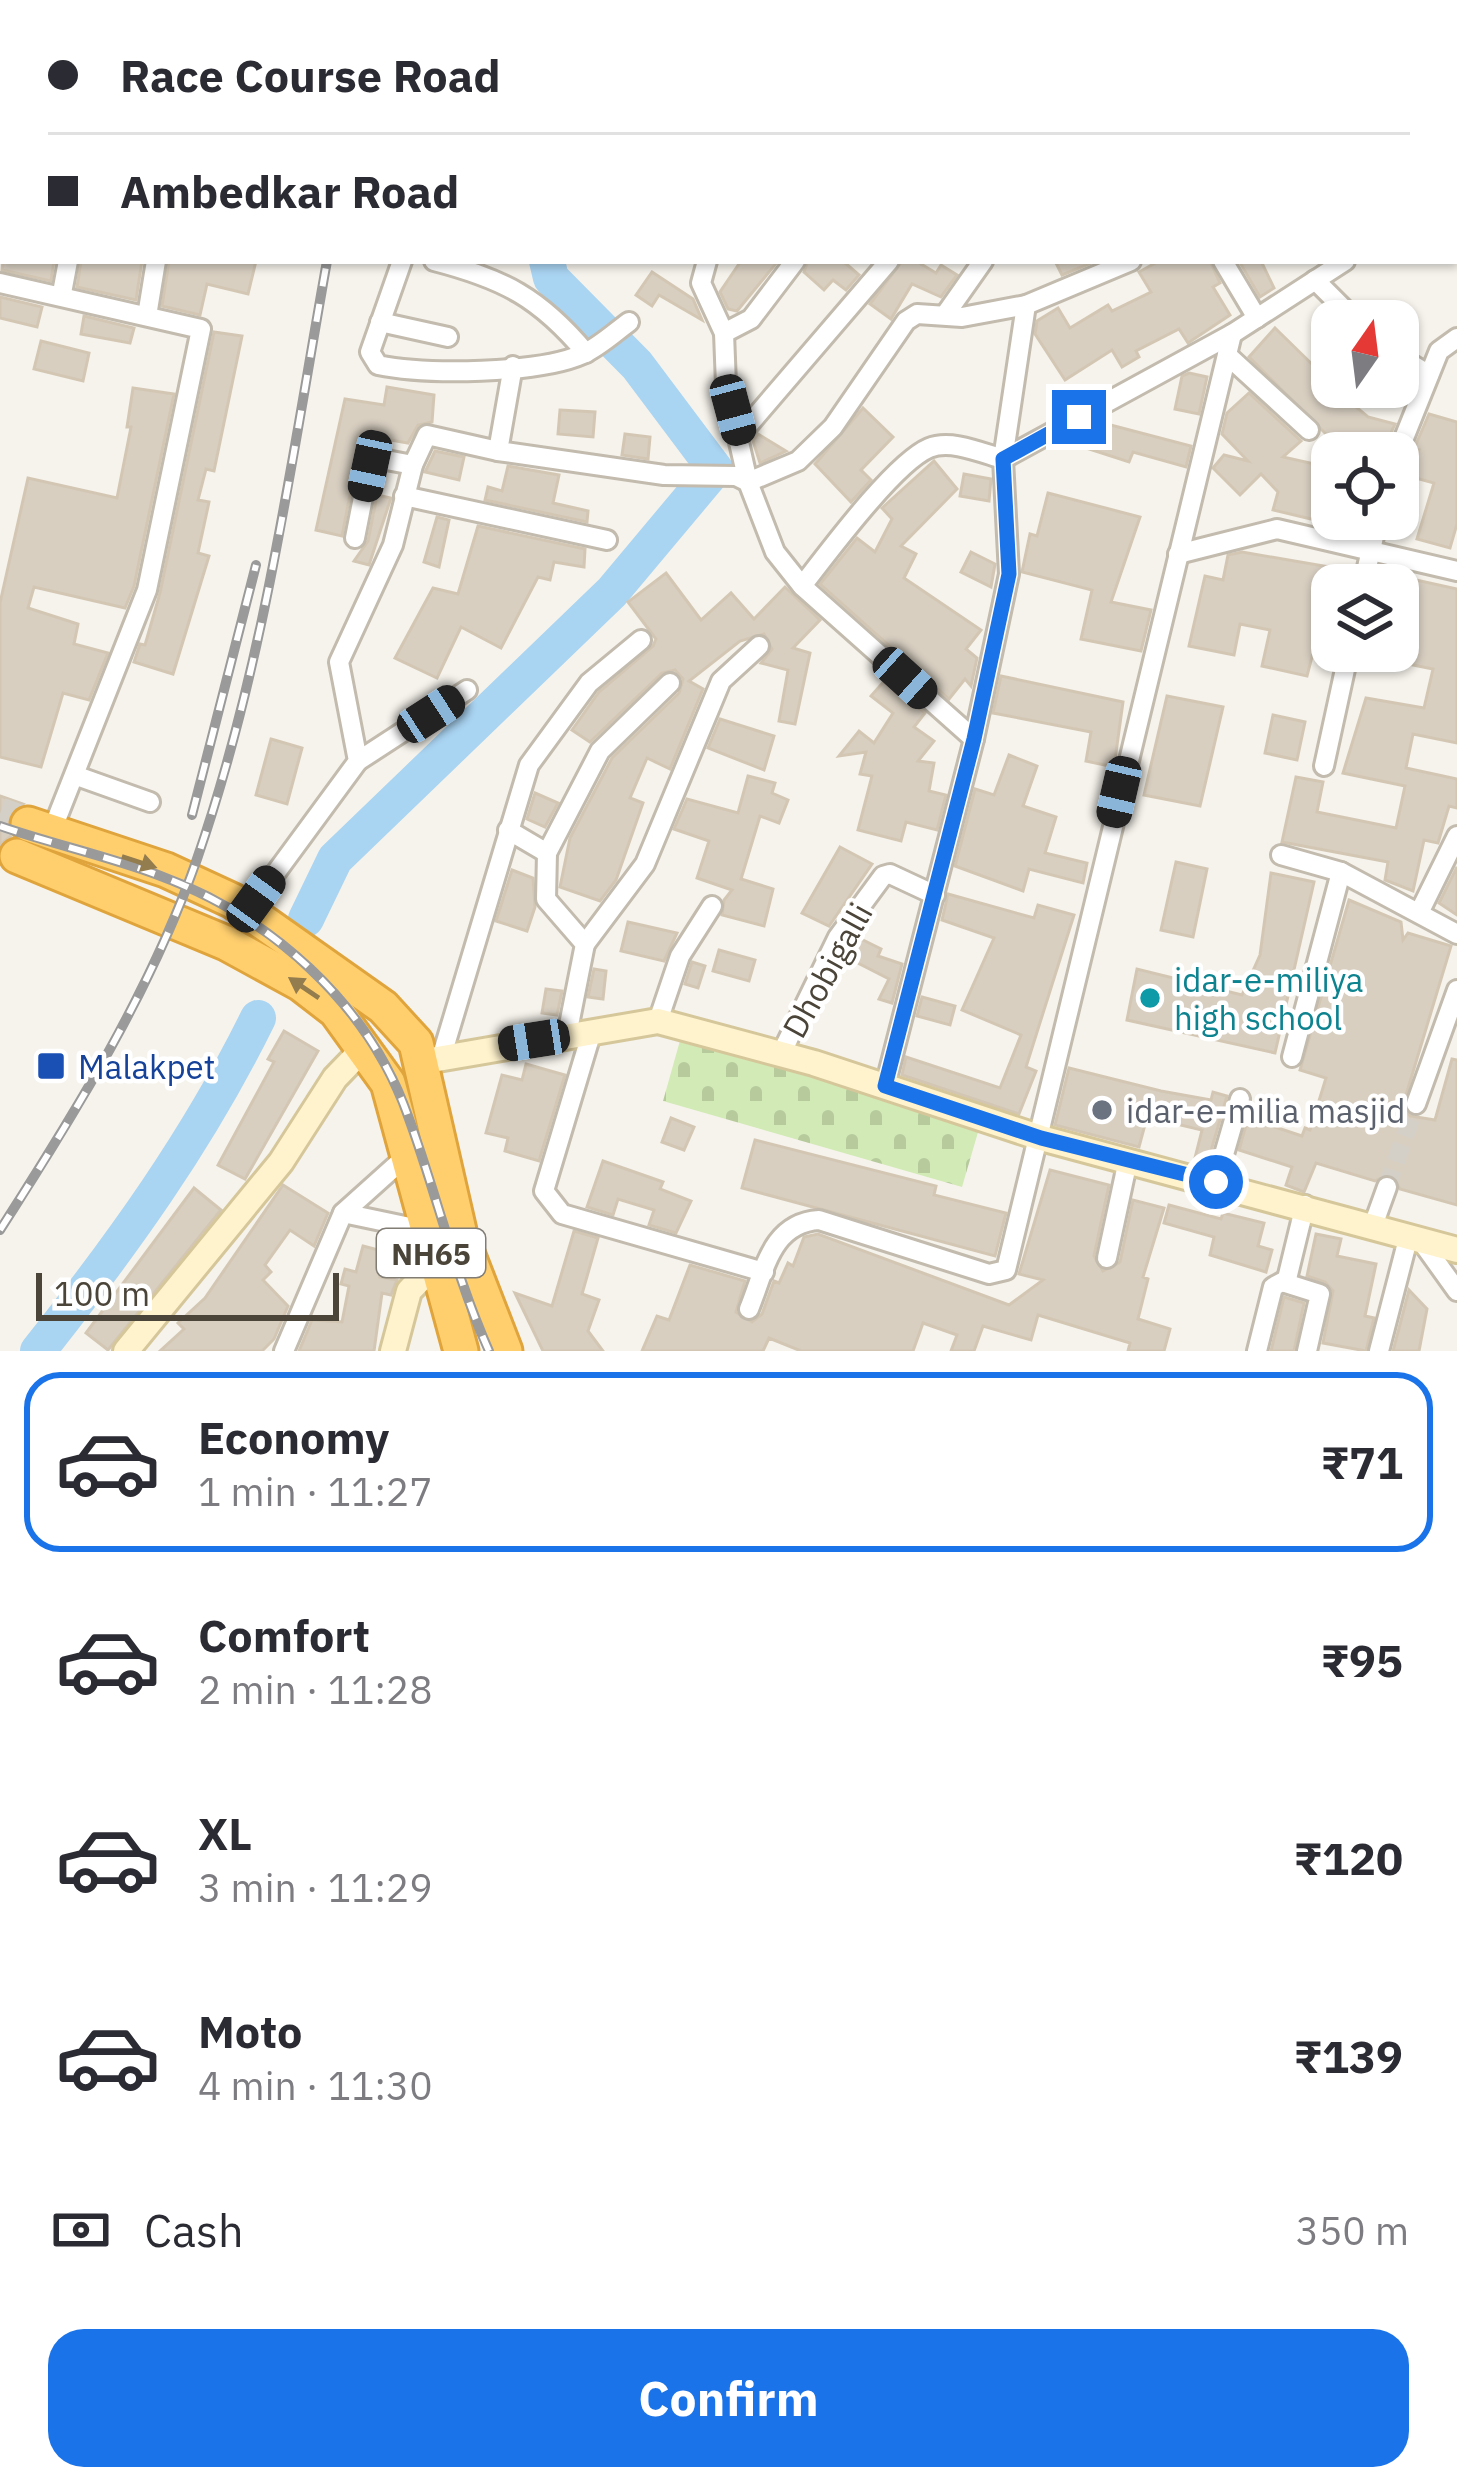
<!DOCTYPE html>
<meta charset="utf-8">
<style>
body{margin:0;font-family:"IBM Plex Sans",sans-serif;background:#f7f7f7;color:#2b2b33;height:100vh;display:flex;flex-direction:column;font-size:45px;white-space:nowrap}
*{box-sizing:border-box;margin:0}
p{font-size:39px;color:#7c7c81}
.icon{flex:none;width:66px;height:66px;fill:none;stroke:currentColor;stroke-width:2;stroke-linecap:round;stroke-linejoin:round}
.map{position:relative;height:1351px;overflow:hidden}
.sheet{display:flex;flex-direction:column;background:#fff;flex:1}
.sheet>*{flex:none}
.guide{position:absolute;left:0px;top:0px;width:1458px;height:264px;box-shadow:0 3px 9px #0004;display:grid;align-content:center;height:264px;padding:0 48px;background:#fff}
.needle{width:78px;rotate:14deg}
.fabs{position:absolute;left:1311px;top:300px;display:grid;gap:24px}
.fabs a{display:grid;place-items:center;width:108px;height:108px;border-radius:24px;background:#fff;box-shadow:0 3px 9px #0004;font-size:60px}
.scale{position:absolute;left:36px;bottom:30px;width:303px;box-sizing:border-box;padding-left:12px;border:6px solid #4b4439;border-top:0;font-size:33px;line-height:42px;white-space:nowrap;color:#4b4439;-webkit-text-stroke:9px #fff;paint-order:stroke}
.end{position:absolute;width:54px;height:54px;margin:-27px;border:15px solid #1a73e8;background:#fff;box-shadow:0 0 0 6px #fff}
.from{border-radius:50%}
.car{position:absolute;width:36px;height:72px;margin:-36px -18px;border-radius:15px;box-shadow:0 0 9px 3px #0007;background:linear-gradient(#222 24%,#8ab4d8 0 40%,#222 0 76%,#8ab4d8 0 86%,#222 0)}
.guide b{display:flex;align-items:center;gap:42px;height:114px;font-size:45px}
.guide b+b{border-top:3px solid #e1e1e2}
.guide i{width:30px;height:30px;background:#2b2b33}
ul{padding:21px 0 0;list-style:none}
li{display:flex;align-items:center;gap:36px;height:180px;margin:0 24px 18px;padding:0 24px;border:6px solid transparent;border-radius:36px}
li div{flex:1}
li b{display:block;font-size:45px}
li em{font-style:normal;font-weight:700}
li.selected{border-color:#1a73e8}
li>.icon{width:108px;height:108px;stroke-width:1.5}
.pay{display:flex;align-items:center;gap:30px;height:132px;padding:0 48px;font-size:45px}
.pay p{margin-inline-start:auto}
.primary-button{display:flex;gap:24px;margin-top:auto;padding:24px 48px}
.primary-button a{flex:1;height:138px;border-radius:36px;background:#1a73e8;color:#fff;font-size:48px;font-weight:700;line-height:138px;text-align:center}
.map>svg:first-child{display:block}
.cemetery{fill:url(#cemetery-stones)}
.lines{fill:none;stroke-linecap:round;stroke-linejoin:round}
.river{stroke:#a9d4f2;stroke-width:36}
.building{fill:#d8cfc1;stroke:#d3c7b4;stroke-width:3}
.street-tunnel{stroke:#d4d0c8;stroke-width:18;stroke-dasharray:18 9;stroke-linecap:butt}
.highway-tunnel{stroke:#d4d0c8;stroke-width:33;stroke-dasharray:33 16;stroke-linecap:butt}
.street-casing{stroke:#c2bbae;stroke-width:24}
.secondary-casing{stroke:#d6c79b;stroke-width:30}
.highway-casing{stroke:#e0a43c;stroke-width:39}
.street{stroke:#fff;stroke-width:18}
.secondary{stroke:#fff3cd;stroke-width:24}
.highway{stroke:#ffcf6e;stroke-width:33}
.rail-casing{stroke:#9a9a9a;stroke-width:10}
.rail{stroke:#fff;stroke-width:6;stroke-dasharray:18;stroke-linecap:butt}
.oneway{fill:#937c4e}
.route{stroke:#1a73e8;stroke-width:15}
.culture-dot{fill:#0f9aa8;stroke:#fff;stroke-width:4.5}
.transit-dot{fill:#1a4fb4;stroke:#fff;stroke-width:4.5}
.worship-dot{fill:#6b7280;stroke:#fff;stroke-width:4.5}
.labels{text-anchor:middle;dominant-baseline:central;stroke-width:9;stroke-linejoin:round;paint-order:stroke}
.shield{fill:#fff;stroke:#817c74;stroke-width:3}
.shield-label{font-size:30px;font-weight:bold;fill:#4b4439}
.street-label{font-size:33px;fill:#4b4439;stroke:#fff}
.culture-label{font-size:33px;fill:#0d838f;stroke:#fff;text-anchor:start}
.transit-label{font-size:33px;fill:#164399;stroke:#fff;text-anchor:start}
.worship-label{font-size:33px;fill:#5b616d;stroke:#fff;text-anchor:start}
</style>
<div class="map">
<svg width="1457" height="1351" viewBox="0 0 1457 1351">
<defs>
<pattern id="cemetery-stones" width="16" height="16" patternUnits="userSpaceOnUse" patternTransform="scale(3)"><rect width="16" height="16" fill="#d2eab5"/><path d="M2 7V4a2 2 0 0 1 4 0v3zM10 15v-3a2 2 0 0 1 4 0v3z" fill="#b6ca9c"/></pattern>
</defs>
<rect width="100%" height="100%" fill="#f6f3ec"/>
<polygon class="cemetery" points="681,1037 981,1122 962,1187 663,1101"/>
<g class="lines">
<g class="river">
<polyline points="551,3 552,0"/>
<polyline points="306,919 335,859 612,592 715,469 637,365 551,278 547,261"/>
<path d="M38,1351C122,1245 198,1140 258,1018"/>
</g>
</g>
<g class="building">
<polygon points="3,261 54,261 51,281 2,270"/>
<polygon points="81,261 142,261 136,300 77,287"/>
<polygon points="169,261 256,261 248,294 207,284 200,315 162,306"/>
<polygon points="741,261 778,261 737,311 728,309 720,292"/>
<polygon points="808,261 843,261 859,275 846,290 833,280 824,290 804,272"/>
<polygon points="902,261 916,261 936,273 941,265 957,275 941,297 912,284 891,319 870,304"/>
<polygon points="1055,261 1096,261 1062,275"/>
<polygon points="1159,261 1210,261 1220,283 1213,287 1230,315 1188,343 1179,329 1136,351 1139,357 1122,367 1112,350 1065,380 1035,334 1037,321 1058,308 1070,328 1108,305 1112,311 1151,292 1139,272"/>
<polygon points="1239,261 1261,261 1274,288 1260,297"/>
<polygon points="652,272 693,299 702,320 659,295 652,306 636,295"/>
<polygon points="0,297 42,307 37,327 0,318"/>
<polygon points="84,316 134,328 130,343 81,334"/>
<polygon points="1275,328 1320,372 1332,360 1332,387 1368,417 1395,424 1382,453 1345,453 1249,357"/>
<polygon points="214,332 242,336 214,471 206,469 198,500 209,502 198,553 209,556 173,674 134,662 140,644 145,645 160,593"/>
<polygon points="41,341 89,353 83,381 34,369"/>
<polygon points="1189,373 1207,377 1199,414 1175,409 1182,376"/>
<polygon points="387,387 434,395 432,422 418,425 408,443 368,436 366,453 356,464 342,536 316,530 345,399 384,405"/>
<polygon points="133,388 174,394 134,586 125,608 34,587 28,608 78,624 74,644 108,653 89,700 63,693 41,767 0,757 0,603 28,478 117,498 131,427 127,427"/>
<polygon points="1249,393 1301,441 1283,457 1332,468 1332,524 1273,510 1278,492 1261,474 1240,495 1213,468 1224,455 1248,461 1222,434 1227,413"/>
<polygon points="863,408 893,437 861,470 871,480 851,502 815,464"/>
<polygon points="560,410 595,412 593,437 558,434"/>
<polygon points="1429,414 1457,422 1457,524 1450,548 1417,539 1434,483 1412,477 1419,450 1414,449"/>
<polygon points="1103,423 1191,446 1186,467 1133,452 1129,462 1083,447 1089,427 1101,429"/>
<polygon points="625,434 650,437 648,459 622,455"/>
<polygon points="758,434 786,451 760,463 753,441"/>
<polygon points="435,451 464,457 459,480 425,472"/>
<polygon points="934,461 957,489 901,546 916,554 904,578 981,630 966,649 977,658 971,686 965,679 949,699 820,584 857,538 875,552 892,519 882,508"/>
<polygon points="508,466 559,475 553,503 588,511 587,522 485,500 488,487 502,491"/>
<polygon points="964,474 991,479 989,501 960,496"/>
<polygon points="1048,493 1140,517 1111,602 1151,610 1141,651 1081,639 1092,590 1022,572 1030,534 1037,536"/>
<polygon points="377,495 391,498 369,565 354,561 368,541"/>
<polygon points="437,517 449,520 439,567 424,562"/>
<polygon points="478,526 585,549 584,567 554,562 550,580 538,577 501,648 461,627 437,678 395,658 433,588 458,594"/>
<polygon points="971,552 995,564 991,587 961,572"/>
<polygon points="1242,552 1335,568 1307,676 1262,666 1270,630 1240,624 1234,655 1189,646 1205,576 1223,580 1228,555"/>
<polygon points="666,573 701,620 731,593 754,619 785,587 820,620 793,648 810,653 795,724 779,721 788,670 761,663 772,649 764,634 740,641 689,681 703,689 670,769 647,758 630,798 643,803 616,880 600,901 560,887 570,838 612,758 679,693 683,679 675,670 662,673 590,742 572,730 599,692 653,646 656,639 628,602"/>
<polygon points="1398,576 1457,589 1457,743 1413,734 1406,768 1457,779 1457,808 1449,806 1438,843 1424,840 1413,891 1385,880 1388,862 1282,842 1296,777 1323,782 1317,812 1396,828 1405,786 1343,773 1366,698 1424,708 1433,669 1398,662"/>
<polygon points="1001,676 1123,702 1114,767 1086,761 1091,732 993,713"/>
<polygon points="886,679 925,713 914,727 934,741 918,761 934,763 929,791 946,795 937,830 906,822 901,841 858,830 872,776 860,774 866,752 839,756 859,731 874,743 893,713 871,696"/>
<polygon points="1167,696 1223,707 1200,806 1144,795"/>
<polygon points="1273,715 1305,722 1297,760 1265,753"/>
<polygon points="720,719 774,736 764,770 708,748"/>
<polygon points="271,739 302,748 287,804 256,795"/>
<polygon points="1009,755 1037,766 1023,806 1056,817 1045,853 1087,863 1083,883 1029,869 1023,891 955,866 975,789 994,795"/>
<polygon points="748,776 775,783 772,793 788,800 779,823 760,816 741,879 773,889 764,926 722,915 724,900 732,890 697,878 709,841 674,829 687,799 738,813"/>
<polygon points="535,793 558,803 545,827 527,819"/>
<polygon points="0,796 23,804 9,816 11,836 0,845"/>
<polygon points="840,847 872,864 829,926 802,913"/>
<polygon points="1176,862 1207,869 1193,937 1161,930"/>
<polygon points="1457,867 1457,915 1439,903"/>
<polygon points="512,870 533,878 535,907 527,931 496,921"/>
<polygon points="1271,873 1314,882 1275,1053 1127,1020 1137,969 1242,995 1260,955"/>
<polygon points="948,894 1034,918 1038,905 1074,915 1026,1067 1036,1071 1019,1114 902,1075 906,1057 1000,1088 1021,1035 962,1010 994,938 942,920"/>
<polygon points="1349,900 1401,922 1403,940 1408,933 1451,946 1403,1105 1410,1116 1435,1120 1452,1059 1457,1060 1457,1205 1400,1189 1390,1174 1375,1181 1316,1163 1304,1192 1286,1185 1292,1167 1239,1150 1248,1118 1302,1136 1305,1128 1310,1130 1326,1078 1300,1070"/>
<polygon points="628,922 677,933 664,961 621,951"/>
<polygon points="857,937 881,949 878,956 902,964 892,1003 879,999 889,979 844,956"/>
<polygon points="719,950 755,960 749,981 713,971"/>
<polygon points="692,962 705,966 698,988 685,984"/>
<polygon points="594,969 606,971 603,999 588,997"/>
<polygon points="546,989 562,991 557,1015 542,1013"/>
<polygon points="922,997 955,1006 950,1025 917,1016"/>
<polygon points="284,1031 318,1051 245,1179 218,1165 274,1062 268,1059"/>
<polygon points="526,1064 565,1075 539,1161 505,1151 508,1138 486,1133 502,1075 522,1080"/>
<polygon points="1069,1068 1161,1091 1211,1100 1213,1092 1227,1096 1208,1161 1195,1158 1202,1130 1147,1117 1139,1147 1055,1125"/>
<polygon points="671,1118 694,1127 684,1150 662,1142"/>
<polygon points="755,1140 936,1186 934,1195 1006,1213 995,1256 742,1188"/>
<polygon points="603,1161 663,1182 660,1189 691,1201 676,1233 649,1225 654,1210 618,1199 613,1215 587,1207"/>
<polygon points="1050,1170 1109,1185 1094,1256 1103,1271 1120,1262 1133,1200 1164,1208 1143,1277 1148,1279 1138,1319 1170,1329 1164,1351 1128,1351 1130,1343 1038,1315 1031,1340 983,1326 974,1351 951,1351 957,1335 923,1323 913,1351 801,1351 769,1338 763,1351 642,1351 657,1316 669,1320 690,1265 745,1281 736,1312 752,1322 762,1314 774,1281 779,1283 788,1263 793,1266 804,1237 818,1234 1009,1305 1043,1280 1019,1274"/>
<polygon points="283,1185 328,1213 314,1246 290,1230 265,1265 271,1272 263,1280 288,1306 274,1339 262,1351 160,1351 184,1329 178,1323 205,1298"/>
<polygon points="194,1188 221,1210 108,1350 86,1333"/>
<polygon points="1169,1205 1221,1219 1223,1213 1264,1223 1258,1246 1272,1250 1266,1272 1210,1255 1214,1237 1164,1223"/>
<polygon points="574,1231 598,1238 582,1294 599,1300 588,1331 603,1351 543,1351 515,1293 552,1306"/>
<polygon points="1316,1234 1341,1239 1337,1256 1376,1264 1365,1316 1374,1318 1366,1351 1323,1343 1333,1291 1325,1282 1307,1276"/>
<polygon points="363,1246 386,1252 380,1277 397,1280 391,1295 382,1293 374,1351 299,1351 312,1320 342,1322 349,1286 341,1284 345,1269 356,1272"/>
<polygon points="1409,1290 1427,1309 1419,1351 1393,1351"/>
<polygon points="1284,1297 1304,1303 1294,1351 1271,1351"/>
</g>
<g class="lines">
<polyline class="street-tunnel" points="1387,1187 1416,1104"/>
<polyline class="highway-tunnel" points="0,814 28,824"/>
<g class="street-casing">
<g id="street">
<polyline points="190,0 190,3"/>
<polyline points="989,0 990,3"/>
<polyline points="1102,0 1103,3"/>
<polyline points="1324,0 1325,3"/>
<polyline points="13,3 14,0"/>
<polyline points="98,3 98,0"/>
<polyline points="764,3 772,0"/>
<polyline points="1385,3 1388,0"/>
<polyline points="1453,3 1456,0"/>
<polyline points="0,28 3,28"/>
<polyline points="0,107 3,107"/>
<polyline points="1455,185 1457,183"/>
<polyline points="0,208 3,187"/>
<polyline points="1455,208 1457,210"/>
<path d="M402,261L370,352L378,365C426,375 538,374 583,354C599,347 614,333 629,322"/>
<path d="M434,261C504,279 540,298 586,353"/>
<polyline points="707,261 701,283 724,333 726,385 748,482 775,552 802,586 974,739"/>
<polyline points="1223,261 1257,318"/>
<polyline points="1315,280 1356,321"/>
<polyline points="0,283 201,329 147,590 51,833"/>
<polyline points="62,293 68,261"/>
<polyline points="945,315 983,261"/>
<polyline points="147,316 156,261"/>
<polyline points="380,322 448,337"/>
<polyline points="724,333 751,319 795,261"/>
<polyline points="1227,355 1309,430"/>
<polyline points="1398,356 1429,375"/>
<polyline points="739,436 889,261"/>
<polyline points="498,451 513,366"/>
<polyline points="1398,453 1439,351 1457,338"/>
<polyline points="404,496 607,540"/>
<polyline points="355,538 369,467 381,459 413,465"/>
<polyline points="1178,554 1277,529 1457,571"/>
<polyline points="1363,585 1378,519"/>
<path d="M802,586C827,554 894,463 929,448C951,439 982,453 1003,459L1232,334L1345,261"/>
<polyline points="358,761 467,690"/>
<polyline points="1324,766 1349,651"/>
<polyline points="77,776 150,802"/>
<polyline points="508,830 547,853 600,751 670,683"/>
<polyline points="547,853 546,899 585,944 567,1035"/>
<polyline points="1281,855 1341,872 1457,934"/>
<polyline points="247,912 358,761 339,662 393,545 413,465 427,435 498,451 664,475 736,476 748,482 798,461 833,427 906,321 917,314 962,317 1026,305 1131,261"/>
<polyline points="1419,913 1457,836"/>
<polyline points="585,944 645,864 721,681 759,646"/>
<polyline points="658,1021 680,956 712,906"/>
<polyline points="592,1031 544,1191 562,1214 764,1272"/>
<polyline points="781,1054 838,937 883,876 890,874 935,895"/>
<polyline points="442,1055 529,765 589,683 641,640"/>
<polyline points="1292,1057 1341,872"/>
<polyline points="885,1086 974,739 1009,574 1003,459 1026,305"/>
<polyline points="1416,1104 1457,990"/>
<polyline points="1216,1182 1240,1099"/>
<polyline points="343,1213 424,1230"/>
<polyline points="1374,1223 1387,1187"/>
<polyline points="1419,1238 1457,1291"/>
<polyline points="1107,1258 1128,1160"/>
<polyline points="1286,1283 1305,1205"/>
<path d="M749,1309C765,1270 771,1223 819,1220L989,1274L1006,1270L1232,334"/>
<polyline points="284,1351 343,1213 411,1152"/>
<polyline points="1257,1351 1273,1287 1282,1282 1320,1294 1307,1351"/>
<polyline points="1379,1351 1409,1235"/>
</g>
</g>
<g class="secondary-casing">
<g id="secondary">
<polyline points="420,1062 658,1021 814,1063 1041,1138 1457,1250"/>
<polyline points="126,1351 281,1162 335,1078 364,1048"/>
<polyline points="393,1351 409,1291 434,1265"/>
</g>
</g>
<g class="highway-casing">
<g id="highway">
<polyline points="28,824 166,870 233,901 383,1007 416,1043 460,1235 505,1351"/>
<polyline points="17,856 226,943 301,984 336,1011 388,1083 461,1351"/>
</g>
</g>
<use href="#street" class="street"/>
<use href="#secondary" class="secondary"/>
<use href="#highway" class="highway"/>
<g class="rail-casing">
<g id="rail">
<polyline points="355,3 356,0"/>
<polyline points="192,815 256,565"/>
<path d="M0,826C52,844 107,856 158,875C270,916 368,1003 408,1116C437,1195 455,1275 489,1351"/>
<path d="M0,1230C75,1113 151,991 197,859C264,665 291,462 327,261"/>
</g>
</g>
<use href="#rail" class="rail"/>
</g>
<defs><path id="oneway-solid" d="M-6-.8H1V-3.2L6.5 0L1 3.2V.8H-6Z" transform="scale(3)"/></defs>
<g class="oneway">
<use href="#oneway-solid" transform="translate(139 862) rotate(18)"/>
<use href="#oneway-solid" transform="translate(304 988) rotate(-146)"/>
</g>
<g class="lines">
<polyline class="route" points="1079,417 1003,459 1009,574 974,739 885,1086 1041,1138 1216,1182"/>
</g>
<circle class="culture-dot" cx="1150" cy="998" r="12"/>
<rect class="transit-dot" x="36" y="1051" width="30" height="30" rx="6"/>
<circle class="worship-dot" cx="1102" cy="1110" r="12"/>
<g class="labels">
<rect class="shield" x="377" y="1229" width="108" height="48" rx="9"/>
<g class="shield-label">
<text x="431" y="1253">NH65</text>
</g>
<g class="street-label">
<text transform="translate(827 970) rotate(-61)">Dhobigalli</text>
</g>
<g class="culture-label">
<text x="1174" y="979">idar-e-miliya<tspan x="1174" dy="38">high school</tspan></text>
</g>
<g class="transit-label">
<text x="78" y="1066">Malakpet</text>
</g>
<g class="worship-label">
<text x="1126" y="1110">idar-e-milia masjid</text>
</g>
</g>
</svg>
<div class="fabs">
<a><svg class="needle" viewBox="-14 -14 28 28"><path d="M0-13l5 13h-10z" fill="#e53935"/><path d="M0 13l5-13h-10z" fill="#7c7c81"/></svg></a>
<a><svg class="icon" aria-label="locate" viewBox="0 0 24 24"><circle cx="12" cy="12" r="6"/><path d="M12 2v4M12 18v4M2 12h4M18 12h4"/></svg></a>
<a><svg class="icon" aria-label="layers" viewBox="0 0 24 24"><path d="M12 4l9 5-9 5-9-5zM3 14l9 5 9-5"/></svg></a>
</div>
<div class="scale">100 m</div>
<i class="end from" style="left:1216px;top:1182px"></i>
<i class="end" style="left:1079px;top:417px"></i>
<i class="car" style="left:733px;top:410px;rotate:165deg"></i>
<i class="car" style="left:370px;top:466px;rotate:192deg"></i>
<i class="car" style="left:905px;top:678px;rotate:132deg"></i>
<i class="car" style="left:431px;top:714px;rotate:57deg"></i>
<i class="car" style="left:1119px;top:792px;rotate:193deg"></i>
<i class="car" style="left:256px;top:899px;rotate:36deg"></i>
<i class="car" style="left:534px;top:1040px;rotate:261deg"></i>
<div class="guide">
<b><i class="from"></i>Race Course Road</b>
<b><i></i>Ambedkar Road</b>
</div>
</div>
<section class="sheet">
<ul>
<li class="selected"><svg class="icon" aria-label="car" viewBox="0 0 24 24"><path d="M5 17H2v-5l4-1 3-4h7l3 4 3 1v5h-3M9 17h6M6 11h13"/><circle cx="7" cy="17" r="2"/><circle cx="17" cy="17" r="2"/></svg><div><b>Economy</b><p>1 min · 11:27</p></div><em>₹71</em></li>
<li><svg class="icon" aria-label="car" viewBox="0 0 24 24"><path d="M5 17H2v-5l4-1 3-4h7l3 4 3 1v5h-3M9 17h6M6 11h13"/><circle cx="7" cy="17" r="2"/><circle cx="17" cy="17" r="2"/></svg><div><b>Comfort</b><p>2 min · 11:28</p></div><em>₹95</em></li>
<li><svg class="icon" aria-label="car" viewBox="0 0 24 24"><path d="M5 17H2v-5l4-1 3-4h7l3 4 3 1v5h-3M9 17h6M6 11h13"/><circle cx="7" cy="17" r="2"/><circle cx="17" cy="17" r="2"/></svg><div><b>XL</b><p>3 min · 11:29</p></div><em>₹120</em></li>
<li><svg class="icon" aria-label="car" viewBox="0 0 24 24"><path d="M5 17H2v-5l4-1 3-4h7l3 4 3 1v5h-3M9 17h6M6 11h13"/><circle cx="7" cy="17" r="2"/><circle cx="17" cy="17" r="2"/></svg><div><b>Moto</b><p>4 min · 11:30</p></div><em>₹139</em></li>
</ul>
<div class="pay"><svg class="icon" aria-label="cash" viewBox="0 0 24 24"><path d="M3 7h18v10H3z"/><circle cx="12" cy="12" r="2"/></svg>Cash<p>350 m</p></div>
<div class="primary-button"><a>Confirm</a></div>
</section>
